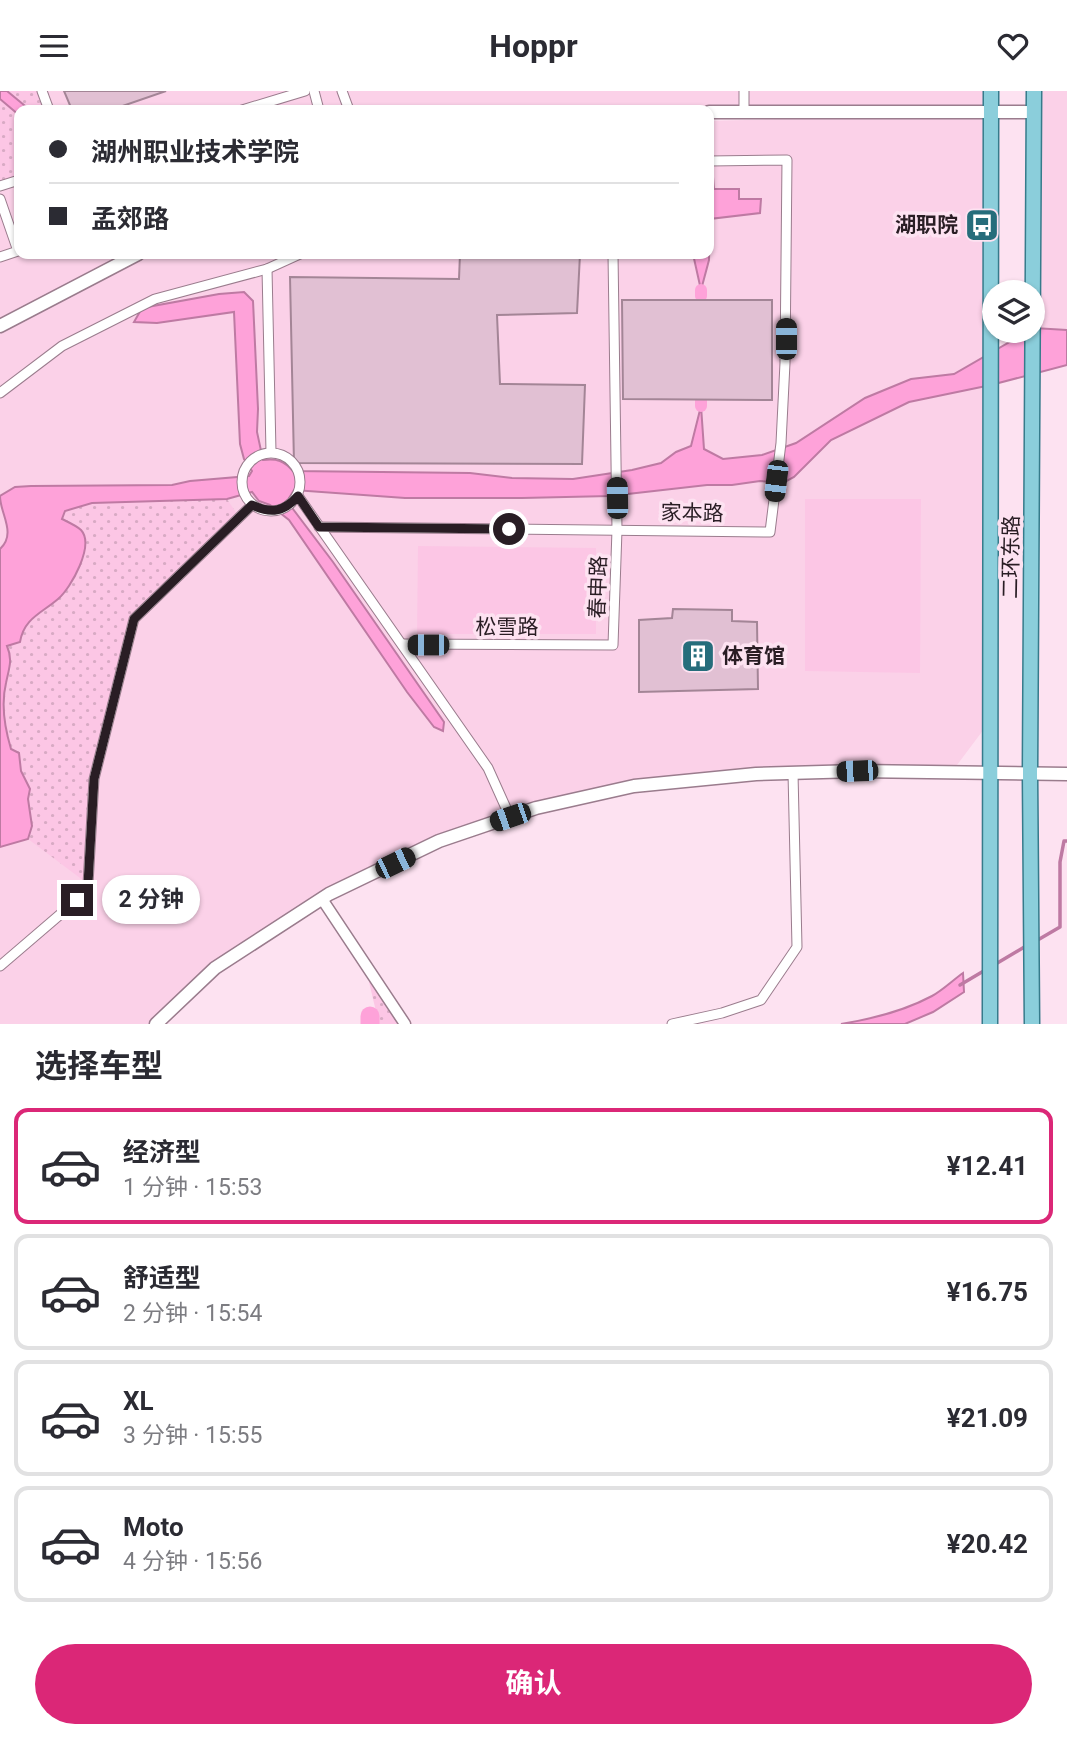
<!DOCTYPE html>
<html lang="zh">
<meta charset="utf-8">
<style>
body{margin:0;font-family:Roboto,"Noto Sans SC",sans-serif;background:#f7f7f7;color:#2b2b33;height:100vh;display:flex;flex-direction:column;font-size:26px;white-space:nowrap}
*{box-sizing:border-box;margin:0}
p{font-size:23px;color:#7c7c81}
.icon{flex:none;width:38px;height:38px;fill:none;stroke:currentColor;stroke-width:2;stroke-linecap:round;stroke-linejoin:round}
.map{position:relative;height:933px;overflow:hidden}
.sheet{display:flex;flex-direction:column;background:#fff;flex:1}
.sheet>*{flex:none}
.banner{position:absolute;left:14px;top:14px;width:700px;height:154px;border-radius:14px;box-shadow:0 2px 5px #0004;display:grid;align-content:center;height:154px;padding:0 35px;background:#fff}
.fabs{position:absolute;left:982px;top:189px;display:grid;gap:14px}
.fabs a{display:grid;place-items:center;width:63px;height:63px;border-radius:50%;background:#fff;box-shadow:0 2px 5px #0004;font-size:35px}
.end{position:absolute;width:32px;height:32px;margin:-16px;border:9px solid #291d24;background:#fff;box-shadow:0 0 0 4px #fff}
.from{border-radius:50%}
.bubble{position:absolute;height:49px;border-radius:24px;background:#fff;box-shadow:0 2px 5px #0004;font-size:23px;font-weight:700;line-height:49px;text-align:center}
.car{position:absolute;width:21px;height:42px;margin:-21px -10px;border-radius:9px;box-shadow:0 0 5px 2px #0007;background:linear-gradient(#222 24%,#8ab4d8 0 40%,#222 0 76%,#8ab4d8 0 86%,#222 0)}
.banner b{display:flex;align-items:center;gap:24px;height:66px;font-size:26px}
.banner b+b{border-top:2px solid #e1e1e2}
.banner i{width:18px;height:18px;background:#2b2b33}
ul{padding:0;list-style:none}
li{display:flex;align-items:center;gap:21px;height:116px;margin:0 14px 10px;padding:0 21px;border:4px solid #e1e1e2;border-radius:14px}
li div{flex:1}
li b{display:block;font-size:26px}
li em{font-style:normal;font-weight:700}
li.on{border-color:#db2777}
li>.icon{width:63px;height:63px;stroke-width:1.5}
h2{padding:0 35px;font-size:32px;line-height:84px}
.action{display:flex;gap:14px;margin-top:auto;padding:14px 35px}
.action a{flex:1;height:80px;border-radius:42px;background:#db2777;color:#fff;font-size:28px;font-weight:700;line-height:80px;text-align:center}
header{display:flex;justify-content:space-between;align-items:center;height:91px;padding:0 35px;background:#fff;font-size:32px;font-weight:700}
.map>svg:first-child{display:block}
.built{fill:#fbd1e8;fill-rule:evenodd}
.green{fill:url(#green-dots)}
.pitch{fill:#fcc6e5}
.water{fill:#fea2d9;stroke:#be7aa3;stroke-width:2}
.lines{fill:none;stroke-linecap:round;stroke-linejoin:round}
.stream{stroke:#be7aa3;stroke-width:3.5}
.canal{stroke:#fea2d9;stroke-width:12}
.river{stroke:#fea2d9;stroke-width:19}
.building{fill:#e1c0d3;stroke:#a38596;stroke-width:2}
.minor-casing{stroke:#9a7c8d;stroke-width:11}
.tertiary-casing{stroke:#9a7c8d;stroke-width:13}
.secondary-casing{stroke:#9a7c8d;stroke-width:15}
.primary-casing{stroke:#367b8b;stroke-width:17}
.minor{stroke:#fff;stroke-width:9}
.tertiary{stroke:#fff;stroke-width:10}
.secondary{stroke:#fff;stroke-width:12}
.primary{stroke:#8bcedb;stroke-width:14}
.route{stroke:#291d24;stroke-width:9}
.labels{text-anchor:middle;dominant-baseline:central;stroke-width:7;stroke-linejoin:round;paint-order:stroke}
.poi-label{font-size:21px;font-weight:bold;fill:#291d24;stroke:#fde2f1;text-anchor:end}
.street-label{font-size:21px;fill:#291d24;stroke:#fde2f1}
</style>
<header><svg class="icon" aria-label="menu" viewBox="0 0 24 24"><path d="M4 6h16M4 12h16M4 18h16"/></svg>Hoppr<svg class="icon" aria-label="heart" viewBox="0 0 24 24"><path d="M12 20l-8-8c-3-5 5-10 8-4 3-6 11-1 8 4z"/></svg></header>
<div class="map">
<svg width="1067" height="933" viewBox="0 0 1067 933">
<defs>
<pattern id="green-dots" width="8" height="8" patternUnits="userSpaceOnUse" patternTransform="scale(1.75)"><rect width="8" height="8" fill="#fcc6e5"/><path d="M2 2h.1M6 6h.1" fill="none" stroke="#d8aac4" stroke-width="1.8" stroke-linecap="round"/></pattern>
</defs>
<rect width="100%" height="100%" fill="#fde2f1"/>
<g class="built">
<path d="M0,0H991L990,630L951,682L857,680L634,695L439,750L322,808L215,877L156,933H0ZM19,19H709L962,23L709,30V163H19Z"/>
<polygon points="1034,0 1067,0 1067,239 1034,237"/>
</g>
<g class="green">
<polygon points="7,0 42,0 49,19 30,19"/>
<polygon points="0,8 19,24 19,89 0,95"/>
<polygon points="227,408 239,426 134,528 94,688 88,793 28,748 32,735 28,708 29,698 21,680 19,662 11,658 4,623 6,591 11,578 7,554 19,551 22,538 42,518 57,509 78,479 85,460 81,439 62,428 64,420 92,412"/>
<polygon points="370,881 405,933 379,933 369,891"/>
</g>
<g class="pitch">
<polygon points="805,408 921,408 920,582 805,580"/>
<polygon points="418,455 596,457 596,543 417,543"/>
</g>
<g class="water">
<polygon points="0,0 7,0 30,19 19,19 19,24 0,8"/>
<polygon points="709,86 713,86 714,98 739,98 739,108 761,108 760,122 710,128 709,169 701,199 693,163 709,163"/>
<path d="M244,201L253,210L258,318L257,341L263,369C277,367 284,370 293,380L470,382L512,387L573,388L632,379L661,372L676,361L691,355L701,315L704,358L723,368L762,364L796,352L865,307L911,288L954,283L1034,237L1067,239V274L991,294L909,311L831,349L794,386L783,392L760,390L732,394H707L610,405L522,407H405L294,399L289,407L293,418L333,471L444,631L443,640L434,636L407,601L289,429L270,414L259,410L252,401L227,408L92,412L65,420L62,428C68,431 77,435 81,439C95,454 71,497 58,508C42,522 24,527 20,551L7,555C13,569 9,577 6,592C1,613 5,638 11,658L19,662L21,680L30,698L28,708L32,735L28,748L0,756V458C17,442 0,423 0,405L15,396L31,395L172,394L190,390L249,385L252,380L244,368L240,353L234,221L157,232L134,231L142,217L219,203Z"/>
<path d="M963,882L964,901L933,921L905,933H841C872,928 904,920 932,905C943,899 953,889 963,882Z"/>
</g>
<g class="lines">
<g class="stream">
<polyline points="1036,850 1060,836 1060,771 1064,750 1067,750"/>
<polyline points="994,874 1026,855"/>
<polyline points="960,894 987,878"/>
</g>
<g class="canal">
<polyline points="701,199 701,205"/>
<polyline points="701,310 701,315"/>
</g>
<polyline class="river" points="370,925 370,933"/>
</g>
<g class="building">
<polygon points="64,0 166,0 111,19 72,19"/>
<polygon points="460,163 580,163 577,222 497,224 500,293 585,294 582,373 294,372 290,186 459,188"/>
<polygon points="622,209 772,209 772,309 623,308"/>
<polygon points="673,518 732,519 732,530 757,531 758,598 639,601 639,529 672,527"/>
</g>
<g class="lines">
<g class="minor-casing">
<g id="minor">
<polyline points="42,0 49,19"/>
<polyline points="314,0 319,19"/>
<polyline points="342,0 349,19"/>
<polyline points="744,0 744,20"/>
<polyline points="242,19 305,0"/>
<polyline points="0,95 19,89"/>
<polyline points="0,108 18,160 0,166"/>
<polyline points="267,178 271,361"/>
<polyline points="0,302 62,255 155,208 267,178 300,163"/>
<circle cx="271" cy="391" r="29"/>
<polyline points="298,405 488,677 510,726"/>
<polyline points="319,436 770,441 781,352 785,272 787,69 709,70"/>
<polyline points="402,553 613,554 617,439 613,163"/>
<polyline points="0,875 77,809 88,793 94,688 134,528 252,414"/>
<polyline points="672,933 722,922 761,909 797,856 793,682"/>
</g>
</g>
<g class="tertiary-casing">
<polyline id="tertiary" points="322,808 405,933"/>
</g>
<g class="secondary-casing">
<g id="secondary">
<polyline points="709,21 1034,21"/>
<polyline points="0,235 138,163"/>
<polyline points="156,933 215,877 329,803 439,750 536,717 634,695 756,683 857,680 1067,683"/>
</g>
</g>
<g class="primary-casing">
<g id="primary">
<polyline points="990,933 991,0"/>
<polyline points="1032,933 1030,683 1034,0"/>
</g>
</g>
<use href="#minor" class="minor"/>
<use href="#tertiary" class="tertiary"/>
<use href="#secondary" class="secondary"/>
<use href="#primary" class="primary"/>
</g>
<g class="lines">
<path class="route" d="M77,809L88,793L94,688L134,528L252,414C271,423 284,421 298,405L319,436L509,438"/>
</g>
<defs>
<g id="bus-square" transform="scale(1.75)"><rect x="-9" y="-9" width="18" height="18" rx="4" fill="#266d7b" stroke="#fde2f1"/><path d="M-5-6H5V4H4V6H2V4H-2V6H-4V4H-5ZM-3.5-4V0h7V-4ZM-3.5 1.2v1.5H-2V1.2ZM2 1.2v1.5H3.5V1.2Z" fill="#fff"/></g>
<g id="building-square" transform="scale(1.75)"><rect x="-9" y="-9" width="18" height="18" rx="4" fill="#266d7b" stroke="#fde2f1"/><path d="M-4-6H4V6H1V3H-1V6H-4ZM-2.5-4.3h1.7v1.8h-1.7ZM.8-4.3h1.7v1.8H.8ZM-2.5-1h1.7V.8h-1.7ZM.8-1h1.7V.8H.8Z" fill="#fff"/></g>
</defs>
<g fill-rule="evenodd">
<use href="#bus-square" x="982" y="134"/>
<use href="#building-square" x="698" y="565"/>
</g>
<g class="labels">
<g class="poi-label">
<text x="958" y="134">湖职院</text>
<text x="722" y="565" text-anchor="start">体育馆</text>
</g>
<g class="street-label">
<text transform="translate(692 422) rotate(1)">家本路</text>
<text transform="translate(1011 466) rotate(-89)">二环东路</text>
<text transform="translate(598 496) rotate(-88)">春申路</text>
<text x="507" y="536">松雪路</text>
</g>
</g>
</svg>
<div class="fabs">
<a><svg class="icon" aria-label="layers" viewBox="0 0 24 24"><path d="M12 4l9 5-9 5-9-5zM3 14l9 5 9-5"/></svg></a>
</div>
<i class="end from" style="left:509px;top:438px"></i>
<i class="end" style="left:77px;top:809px"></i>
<div class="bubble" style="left:102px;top:784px;width:98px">2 分钟</div>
<i class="car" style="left:786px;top:248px;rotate:0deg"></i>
<i class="car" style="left:776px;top:390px;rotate:187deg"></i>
<i class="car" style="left:617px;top:407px;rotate:359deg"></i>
<i class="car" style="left:428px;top:554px;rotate:270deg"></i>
<i class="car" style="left:857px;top:680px;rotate:268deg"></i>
<i class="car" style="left:510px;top:726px;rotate:251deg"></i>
<i class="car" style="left:395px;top:772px;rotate:64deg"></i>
<div class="banner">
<b><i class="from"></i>湖州职业技术学院</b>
<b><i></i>孟郊路</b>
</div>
</div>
<section class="sheet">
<h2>选择车型</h2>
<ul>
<li class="on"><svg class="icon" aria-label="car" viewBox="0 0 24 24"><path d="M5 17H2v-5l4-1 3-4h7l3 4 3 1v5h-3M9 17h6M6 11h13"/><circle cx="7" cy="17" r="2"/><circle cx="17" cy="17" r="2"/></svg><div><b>经济型</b><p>1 分钟 · 15:53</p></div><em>¥12.41</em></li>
<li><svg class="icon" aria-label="car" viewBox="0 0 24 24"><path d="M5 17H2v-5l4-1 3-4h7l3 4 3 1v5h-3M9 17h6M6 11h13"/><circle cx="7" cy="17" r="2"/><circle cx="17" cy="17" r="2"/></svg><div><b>舒适型</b><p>2 分钟 · 15:54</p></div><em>¥16.75</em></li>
<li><svg class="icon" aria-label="car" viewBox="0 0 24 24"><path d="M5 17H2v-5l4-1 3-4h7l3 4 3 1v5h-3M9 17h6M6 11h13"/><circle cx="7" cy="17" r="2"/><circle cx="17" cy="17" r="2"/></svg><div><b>XL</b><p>3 分钟 · 15:55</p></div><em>¥21.09</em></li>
<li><svg class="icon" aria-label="car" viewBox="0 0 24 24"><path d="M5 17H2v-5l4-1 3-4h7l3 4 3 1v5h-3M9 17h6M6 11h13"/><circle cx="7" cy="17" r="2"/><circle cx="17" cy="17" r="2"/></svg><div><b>Moto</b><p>4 分钟 · 15:56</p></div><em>¥20.42</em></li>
</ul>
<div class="action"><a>确认</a></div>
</section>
